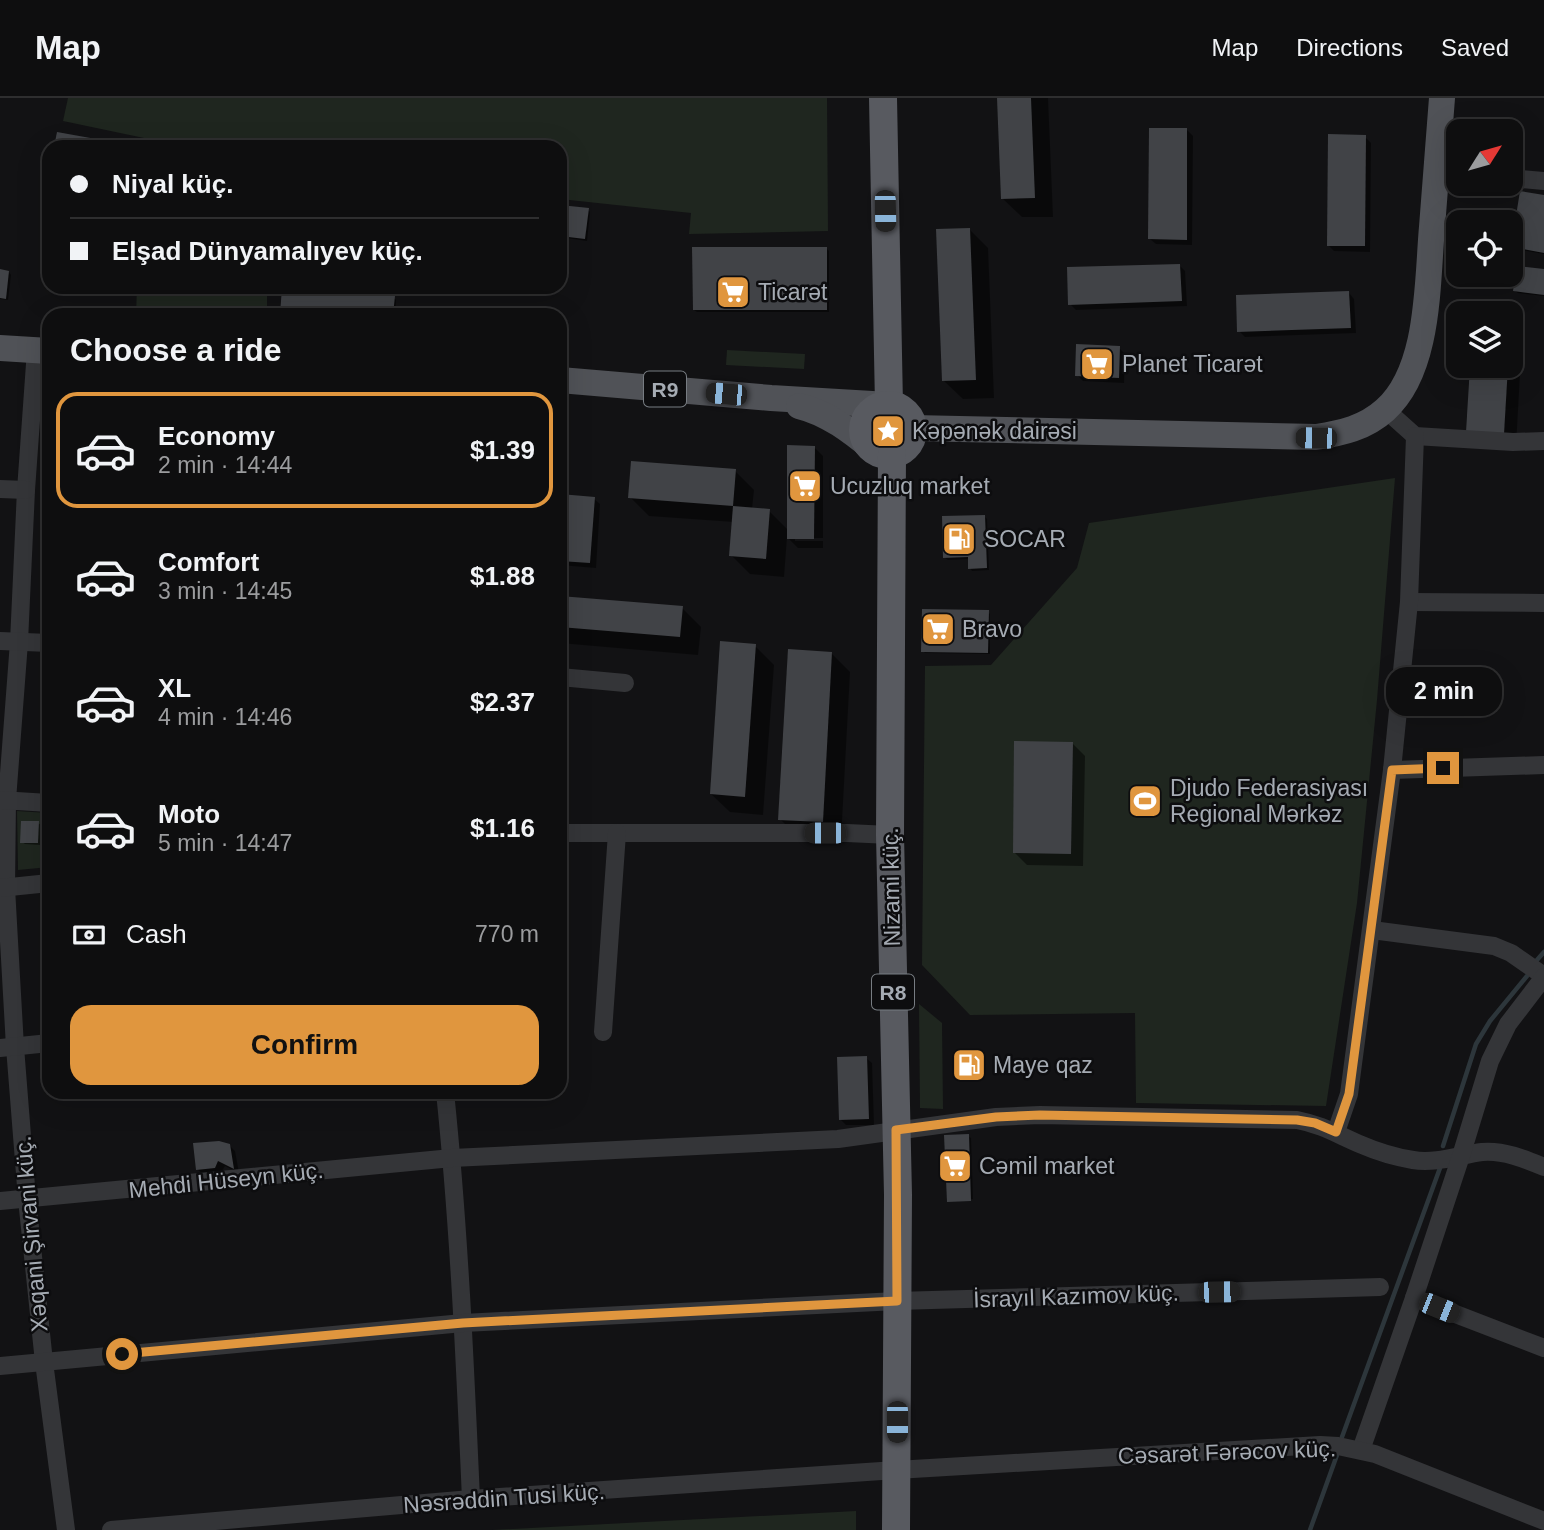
<!DOCTYPE html>
<meta charset="utf-8">
<style>
body{margin:0;font-family:Helvetica,sans-serif;background:#171718;color:#f1f3f6;height:100vh;display:flex;flex-direction:column;font-size:26px;white-space:nowrap}
*{box-sizing:border-box;margin:0}
p{font-size:23px;color:#9b9c9e}
.icon{flex:none;width:38px;height:38px;fill:none;stroke:currentColor;stroke-width:2;stroke-linecap:round;stroke-linejoin:round}
.map{position:relative;flex:1;overflow:hidden}
.drawer{position:absolute;left:42px;top:210px;width:525px;height:791px;display:flex;flex-direction:column;background:#0e0e0f;border-radius:21px;box-shadow:0 7px 28px #0002,0 0 0 2px #2e2e2f}
.drawer>*{flex:none}
.guide{position:absolute;left:42px;top:42px;width:525px;height:154px;border-radius:21px;box-shadow:0 7px 28px #0002,0 0 0 2px #2e2e2f;display:grid;align-content:center;height:154px;padding:0 28px;background:#0e0e0f}
.needle{width:46px;rotate:53deg}
.tools{position:absolute;left:1446px;top:21px;display:grid;gap:14px}
.tools a{display:grid;place-items:center;width:77px;height:77px;border-radius:14px;background:#0e0e0f;box-shadow:0 7px 28px #0002,0 0 0 2px #2e2e2f;font-size:35px}
.end{position:absolute;width:32px;height:32px;margin:-16px;border:9px solid #e0963e;background:#111;box-shadow:0 0 0 4px #111}
.from{border-radius:50%}
.bubble{position:absolute;height:49px;border-radius:21px;background:#0e0e0f;box-shadow:0 7px 28px #0002,0 0 0 2px #2e2e2f;font-size:23px;font-weight:700;line-height:49px;text-align:center}
.car{position:absolute;width:21px;height:42px;margin:-21px -10px;border-radius:9px;box-shadow:0 0 5px 2px #0007;background:linear-gradient(#222 24%,#8ab4d8 0 40%,#222 0 76%,#8ab4d8 0 86%,#222 0)}
.guide b{display:flex;align-items:center;gap:24px;height:66px;font-size:26px}
.guide b+b{border-top:2px solid #2e2e2f}
.guide i{width:18px;height:18px;background:#f1f3f6}
ul{padding:0;list-style:none}
li{display:flex;align-items:center;gap:21px;height:116px;margin:0 14px 10px;padding:0 14px;border:4px solid transparent;border-radius:21px}
li div{flex:1}
li b{display:block;font-size:26px}
li em{font-style:normal;font-weight:700}
li.selected{border-color:#e0963e}
li>.icon{width:63px;height:63px;stroke-width:1.5}
h2{padding:0 28px;font-size:32px;line-height:84px}
.pay{display:flex;align-items:center;gap:18px;height:77px;padding:0 28px;font-size:26px}
.pay p{margin-inline-start:auto}
.cta{display:flex;gap:14px;margin-top:auto;padding:14px 28px}
.cta a{flex:1;height:80px;border-radius:21px;background:#e0963e;color:#111;font-size:28px;font-weight:700;line-height:80px;text-align:center}
header{display:flex;align-items:center;gap:42px;box-sizing:border-box;height:98px;padding:0 35px;background:#0e0e0f;border-bottom:2px solid #2e2e2f}
header strong{font-size:33px}
nav{display:flex;gap:38px;margin-inline-start:auto;font-size:24px}
.map>svg:first-child{display:block}
.green{fill:#1f261f}
.shadow{fill:#0007}
.lines{fill:none;stroke-linecap:round;stroke-linejoin:round}
.stream{stroke:#2d363b;stroke-width:4.5}
.building{fill:#414347}
.minor{stroke:#343538;stroke-width:18}
.primary{stroke:#505257;stroke-width:26}
.trunk{stroke:#585a60;stroke-width:28}
.route{stroke:#e0963e;stroke-width:9}
.labels{text-anchor:middle;dominant-baseline:central;stroke-width:5;stroke-linejoin:round;paint-order:stroke}
.shield{fill:#0d0d0f;stroke:#777c82;stroke-width:2}
.shield-label{font-size:21px;font-weight:bold;fill:#a5abb3}
.poi-label{font-size:23px;fill:#a5abb3;stroke:#0d0d0f;text-anchor:start}
.street-label{font-size:23px;fill:#a5abb3;stroke:#0d0d0f}
</style>
<header>
<strong>Map</strong>
<nav><a>Map</a><a>Directions</a><a>Saved</a></nav>
</header>
<div class="map">
<svg width="1544" height="1432" viewBox="0 0 1544 1432">
<rect width="100%" height="100%" fill="#121214"/>
<g class="green">
<polygon points="68,0 827,0 828,133 689,136 691,115 560,101 560,49 187,49 63,23"/>
<polygon points="137,189 267,189 267,217 136,217"/>
<polygon points="727,252 805,256 804,271 726,267"/>
<polygon points="1395,380 1377,602 1357,805 1326,1008 1136,1005 1135,915 970,917 922,867 925,568 991,567 1077,470 1089,425"/>
<polygon points="17,713 49,715 49,769 18,772"/>
<polygon points="919,906 942,925 943,1011 920,1010"/>
<polygon points="856,1413 856,1432 492,1432"/>
</g>
<g class="shadow">
<polygon points="999,0 1048,0 1053,119 1022,119 1003,101"/>
<polygon points="1187,32 1193,38 1192,147 1156,146 1150,141"/>
<polygon points="1365,39 1371,45 1370,154 1334,153 1328,147"/>
<polygon points="1544,99 1544,156 1515,151 1513,149"/>
<polygon points="560,108 588,112 590,114 587,143 560,139"/>
<polygon points="970,132 988,150 994,300 963,301 944,283"/>
<polygon points="827,151 829,153 829,214 697,214 694,212"/>
<polygon points="1180,168 1185,173 1187,208 1076,212 1070,206"/>
<polygon points="0,173 9,174 11,177 8,202 0,201"/>
<polygon points="1544,173 1544,198 1518,195 1515,193"/>
<polygon points="284,189 394,200 396,202 395,217 282,217"/>
<polygon points="1349,195 1354,201 1356,235 1245,239 1239,233"/>
<polygon points="1119,250 1125,256 1124,285 1083,283 1077,277"/>
<polygon points="1510,266 1520,276 1516,348 1468,333 1472,268 1510,268"/>
<polygon points="814,349 823,358 823,440 795,440 795,443 823,443 823,450 798,450 787,439 784,479 750,476 731,457 734,424 649,418 630,399 735,373 754,392 752,411 769,413 788,432"/>
<polygon points="560,398 594,401 600,406 596,470 560,467"/>
<polygon points="985,419 987,421 989,472 972,473 970,470 970,461 948,462 945,460"/>
<polygon points="560,500 682,510 701,529 698,557 560,545"/>
<polygon points="988,514 990,516 990,556 925,555 923,553"/>
<polygon points="755,548 774,567 763,717 730,714 711,696"/>
<polygon points="831,555 850,574 841,742 799,740 780,721"/>
<polygon points="1072,645 1085,658 1083,768 1027,767 1014,754"/>
<polygon points="38,725 41,727 40,747 25,746 22,744"/>
<polygon points="981,958 984,960 983,982 964,981 962,979"/>
<polygon points="866,960 872,965 874,1027 846,1027 841,1022"/>
<polygon points="968,1038 971,1040 973,1101 948,1102"/>
<polygon points="229,1047 235,1053 239,1075 225,1068 220,1076 204,1077 198,1072"/>
</g>
<g class="lines">
<g class="stream">
<polyline points="1537,862 1544,854"/>
<polyline points="1443,1048 1476,946 1490,923 1527,878"/>
<polyline points="1342,1339 1440,1070"/>
<polyline points="1310,1432 1337,1357"/>
</g>
</g>
<g class="building">
<polygon points="997,0 1031,0 1035,100 1001,101"/>
<polygon points="1149,30 1187,30 1187,142 1148,141"/>
<polygon points="57,34 135,48 135,49 54,49"/>
<polygon points="1328,36 1366,37 1365,148 1327,148"/>
<polygon points="1520,93 1544,97 1544,155 1511,149"/>
<polygon points="560,107 589,110 585,141 560,138"/>
<polygon points="970,130 976,282 942,283 936,131"/>
<polygon points="692,149 827,149 827,212 693,212"/>
<polygon points="1180,166 1182,203 1068,207 1067,169"/>
<polygon points="1516,168 1544,171 1544,197 1513,193"/>
<polygon points="0,171 9,173 6,201 0,200"/>
<polygon points="282,189 307,189 395,198 393,217 280,217"/>
<polygon points="1349,193 1351,230 1237,234 1236,197"/>
<polygon points="1076,246 1120,248 1119,280 1075,278"/>
<polygon points="1470,268 1508,268 1504,336 1466,334"/>
<polygon points="787,347 815,348 814,441 787,441"/>
<polygon points="631,363 736,371 733,408 628,400"/>
<polygon points="560,396 595,399 590,465 560,463"/>
<polygon points="733,408 770,411 766,461 729,458"/>
<polygon points="985,417 987,470 968,471 968,459 943,460 942,418"/>
<polygon points="560,498 683,508 680,539 560,529"/>
<polygon points="922,511 989,512 988,555 921,554"/>
<polygon points="720,543 756,546 745,699 710,696"/>
<polygon points="788,551 832,554 823,724 778,722"/>
<polygon points="1014,643 1073,644 1071,756 1013,755"/>
<polygon points="21,723 39,723 38,745 20,745"/>
<rect x="960" y="956" width="22" height="24"/>
<polygon points="867,958 869,1021 839,1022 837,959"/>
<polygon points="969,1036 971,1103 947,1104 944,1037"/>
<polygon points="219,1043 230,1046 234,1071 218,1063 215,1070 196,1072 193,1045"/>
</g>
<g class="lines">
<g class="minor">
<polyline points="1436,72 1458,74"/>
<polyline points="1510,80 1544,83"/>
<polyline points="36,252 26,392 19,544 7,702 6,790 15,949 27,1101 44,1264 66,1432"/>
<polyline points="1386,312 1415,338 1513,344 1544,343"/>
<polyline points="0,391 26,392"/>
<polyline points="1409,504 1544,505"/>
<polyline points="0,543 49,545"/>
<polyline points="560,579 625,585"/>
<polyline points="1392,672 1544,667"/>
<polyline points="0,702 49,705"/>
<polyline points="560,735 847,735 890,737"/>
<polyline points="0,790 49,785"/>
<polyline points="1372,832 1494,848 1511,855 1544,878"/>
<polyline points="603,934 617,735"/>
<polyline points="0,950 49,945"/>
<path d="M445,994C459,1129 465,1265 471,1401"/>
<polyline points="1336,1034 1349,996 1392,672 1409,504 1415,338"/>
<path d="M0,1103L452,1060L838,1041L996,1019L1040,1017L1297,1022C1323,1027 1338,1037 1362,1047C1378,1054 1395,1059 1413,1062C1435,1066 1460,1057 1482,1054C1503,1052 1525,1061 1544,1069"/>
<polyline points="1414,1200 1544,1250"/>
<polyline points="0,1268 463,1225 897,1203 1380,1189"/>
<polyline points="1361,1352 1414,1200 1461,1058 1490,963 1508,926 1544,879"/>
<polyline points="111,1432 471,1401 896,1372 1320,1347 1338,1348 1375,1356 1544,1423"/>
</g>
<g class="primary">
<polyline points="0,250 49,253"/>
<polyline points="560,282 771,300 889,307"/>
<path d="M799,308C828,315 852,334 874,352"/>
<path d="M913,330L1316,339C1342,335 1365,330 1385,312C1430,272 1427,185 1432,129C1435,86 1439,43 1442,0"/>
</g>
<g class="trunk">
<polyline points="883,0 889,307"/>
<circle cx="888" cy="332" r="25"/>
<polyline points="892,356 890,737 898,1097 896,1432"/>
</g>
</g>
<g class="lines">
<polyline class="route" points="122,1256 463,1225 897,1203 896,1032 996,1019 1040,1017 1297,1022 1315,1025 1336,1034 1349,996 1392,672 1443,670"/>
</g>
<defs>
<g id="supermarket-square" transform="scale(1.75)"><rect x="-9" y="-9" width="18" height="18" rx="4" fill="#e0963e" stroke="#0d0d0f"/><path d="M-6-5.5h2.5l.6 2H6L4.5 2H-2.5L-4.4-4H-6ZM-1.5 3.2a1.3 1.3 0 1 0 .1 0ZM3 3.2a1.3 1.3 0 1 0 .1 0Z" fill="#fff"/></g>
<g id="sight-square" transform="scale(1.75)"><rect x="-9" y="-9" width="18" height="18" rx="4" fill="#e0963e" stroke="#0d0d0f"/><path d="M0-6L1.8-2.2L6-1.7L2.9 1.2L3.7 5.4L0 3.3L-3.7 5.4L-2.9 1.2L-6-1.7L-1.8-2.2Z" fill="#fff"/></g>
<g id="fuel-square" transform="scale(1.75)"><rect x="-9" y="-9" width="18" height="18" rx="4" fill="#e0963e" stroke="#0d0d0f"/><path d="M-5.5-6h7V0h2V4h1.3V-2.5L3-4.5l.8-.8L6-3V5H2.5V1h-1V6h-7ZM-4.2-4.7v3.2H.2V-4.7Z" fill="#fff"/></g>
<g id="stadium-square" transform="scale(1.75)"><rect x="-9" y="-9" width="18" height="18" rx="4" fill="#e0963e" stroke="#0d0d0f"/><path d="M0-5a6.5 5 0 1 0 0 10a6.5 5 0 1 0 0-10ZM-3.5-1.8h7v3.6h-7Z" fill="#fff"/></g>
</defs>
<g fill-rule="evenodd">
<use href="#supermarket-square" x="733" y="194"/>
<use href="#supermarket-square" x="1097" y="266"/>
<use href="#sight-square" x="888" y="333"/>
<use href="#supermarket-square" x="805" y="388"/>
<use href="#fuel-square" x="959" y="441"/>
<use href="#supermarket-square" x="938" y="531"/>
<use href="#stadium-square" x="1145" y="703"/>
<use href="#fuel-square" x="969" y="967"/>
<use href="#supermarket-square" x="955" y="1068"/>
</g>
<g class="labels">
<g class="shield">
<rect x="644" y="273.5" width="42" height="35" rx="5"/>
<rect x="872" y="876.5" width="42" height="35" rx="5"/>
</g>
<g class="shield-label">
<text x="665" y="291">R9</text>
<text x="893" y="894">R8</text>
</g>
<g class="poi-label">
<text x="758" y="194">Ticarət</text>
<text x="1122" y="266">Planet Ticarət</text>
<text x="912" y="333">Kəpənək dairəsi</text>
<text x="830" y="388">Ucuzluq market</text>
<text x="984" y="441">SOCAR</text>
<text x="962" y="531">Bravo</text>
<text x="1170" y="690">Djudo Federasiyası<tspan x="1170" dy="26">Regional Mərkəz</tspan></text>
<text x="993" y="967">Maye qaz</text>
<text x="979" y="1068">Cəmil market</text>
</g>
<g class="street-label">
<text transform="translate(891 789) rotate(-91)">Nizami küç.</text>
<text transform="translate(226 1082) rotate(-6)">Mehdi Hüseyn küç.</text>
<text transform="translate(31 1136) rotate(-95)">Xəqani Şirvani küç.</text>
<text transform="translate(1076 1198) rotate(-2)">İsrayıl Kazımov küç.</text>
<text transform="translate(1227 1354) rotate(-2)">Cəsarət Fərəcov küç.</text>
<text transform="translate(504 1400) rotate(-4)">Nəsrəddin Tusi küç.</text>
</g>
</g>
</svg>
<div class="tools">
<a><svg class="needle" viewBox="-14 -14 28 28"><path d="M0-13l5 13h-10z" fill="#e53935"/><path d="M0 13l5-13h-10z" fill="#9b9c9e"/></svg></a>
<a><svg class="icon" aria-label="locate" viewBox="0 0 24 24"><circle cx="12" cy="12" r="6"/><path d="M12 2v4M12 18v4M2 12h4M18 12h4"/></svg></a>
<a><svg class="icon" aria-label="layers" viewBox="0 0 24 24"><path d="M12 4l9 5-9 5-9-5zM3 14l9 5 9-5"/></svg></a>
</div>
<i class="end from" style="left:122px;top:1256px"></i>
<i class="end" style="left:1443px;top:670px"></i>
<div class="bubble" style="left:1386px;top:569px;width:116px">2 min</div>
<i class="car" style="left:885px;top:113px;rotate:179deg"></i>
<i class="car" style="left:726px;top:296px;rotate:275deg"></i>
<i class="car" style="left:1316px;top:340px;rotate:271deg"></i>
<i class="car" style="left:825px;top:735px;rotate:270deg"></i>
<i class="car" style="left:1219px;top:1194px;rotate:89deg"></i>
<i class="car" style="left:1439px;top:1210px;rotate:112deg"></i>
<i class="car" style="left:897px;top:1324px;rotate:180deg"></i>
<div class="guide">
<b><i class="from"></i>Niyal küç.</b>
<b><i></i>Elşad Dünyamalıyev küç.</b>
</div>
<section class="drawer">
<h2>Choose a ride</h2>
<ul>
<li class="selected"><svg class="icon" aria-label="car" viewBox="0 0 24 24"><path d="M5 17H2v-5l4-1 3-4h7l3 4 3 1v5h-3M9 17h6M6 11h13"/><circle cx="7" cy="17" r="2"/><circle cx="17" cy="17" r="2"/></svg><div><b>Economy</b><p>2 min · 14:44</p></div><em>$1.39</em></li>
<li><svg class="icon" aria-label="car" viewBox="0 0 24 24"><path d="M5 17H2v-5l4-1 3-4h7l3 4 3 1v5h-3M9 17h6M6 11h13"/><circle cx="7" cy="17" r="2"/><circle cx="17" cy="17" r="2"/></svg><div><b>Comfort</b><p>3 min · 14:45</p></div><em>$1.88</em></li>
<li><svg class="icon" aria-label="car" viewBox="0 0 24 24"><path d="M5 17H2v-5l4-1 3-4h7l3 4 3 1v5h-3M9 17h6M6 11h13"/><circle cx="7" cy="17" r="2"/><circle cx="17" cy="17" r="2"/></svg><div><b>XL</b><p>4 min · 14:46</p></div><em>$2.37</em></li>
<li><svg class="icon" aria-label="car" viewBox="0 0 24 24"><path d="M5 17H2v-5l4-1 3-4h7l3 4 3 1v5h-3M9 17h6M6 11h13"/><circle cx="7" cy="17" r="2"/><circle cx="17" cy="17" r="2"/></svg><div><b>Moto</b><p>5 min · 14:47</p></div><em>$1.16</em></li>
</ul>
<div class="pay"><svg class="icon" aria-label="cash" viewBox="0 0 24 24"><path d="M3 7h18v10H3z"/><circle cx="12" cy="12" r="2"/></svg>Cash<p>770 m</p></div>
<div class="cta"><a>Confirm</a></div>
</section>
</div>
